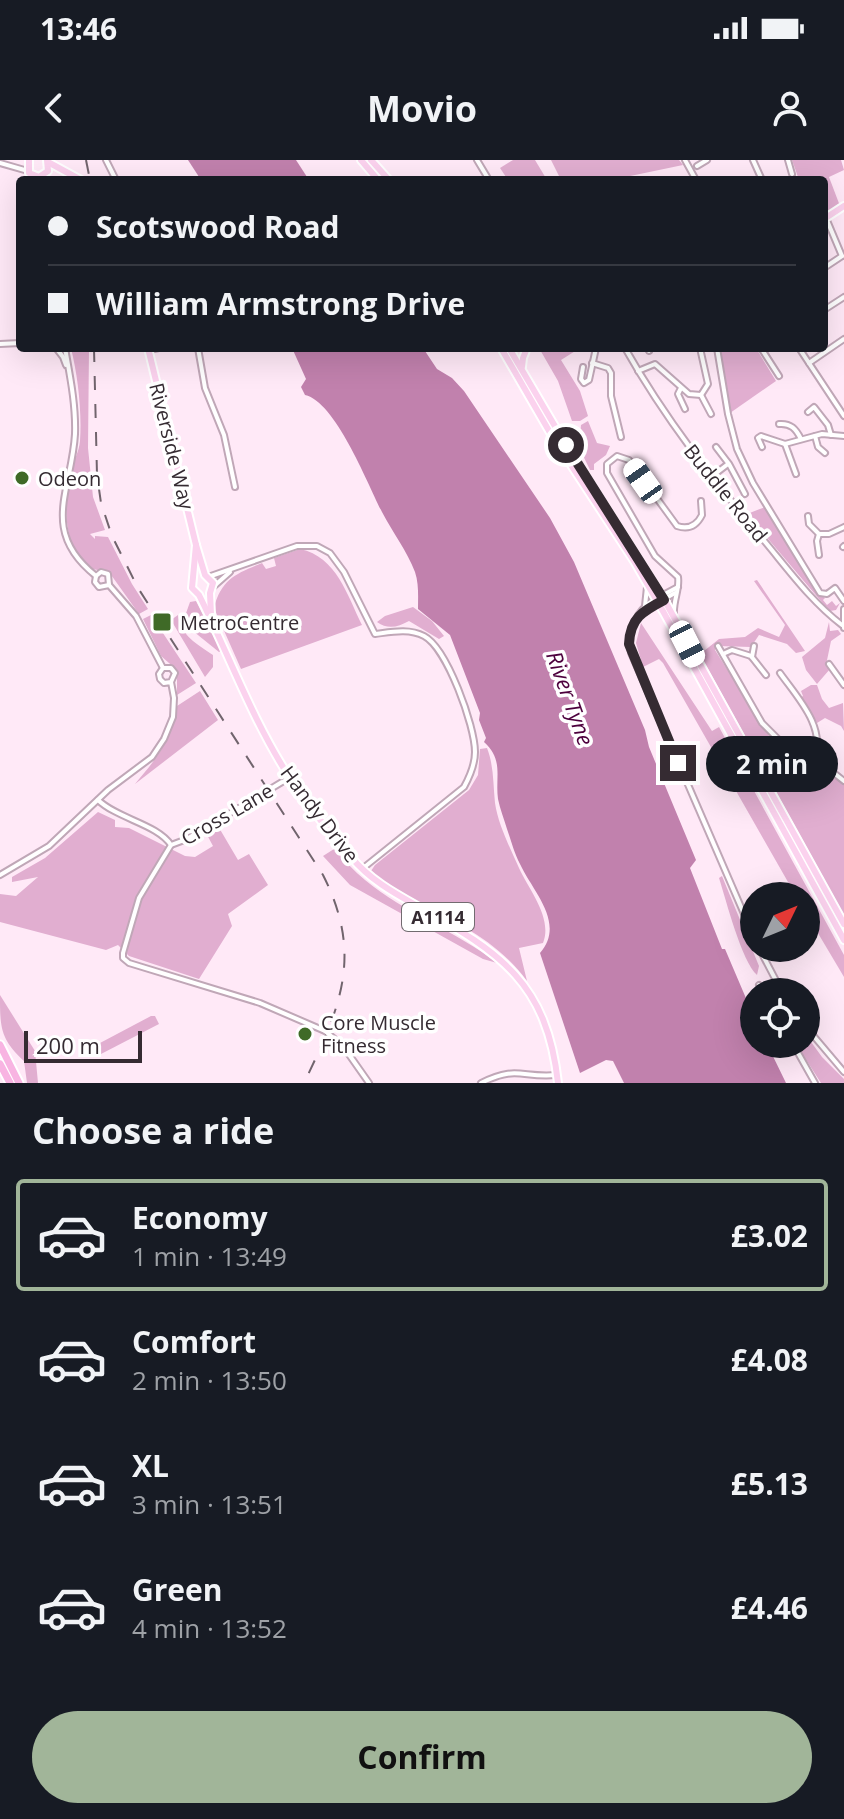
<!DOCTYPE html>
<meta charset="utf-8">
<style>
body{margin:0;font-family:"Open Sans",sans-serif;background:#20242c;color:#f1f3f6;height:100vh;display:flex;flex-direction:column;font-size:30px;white-space:nowrap}
*{box-sizing:border-box;margin:0}
p{font-size:26px;color:#9ea1a6}
.icon{flex:none;width:44px;height:44px;fill:none;stroke:currentColor;stroke-width:2;stroke-linecap:round;stroke-linejoin:round}
.map{position:relative;height:923px;overflow:hidden}
.details{display:flex;flex-direction:column;background:#171b24;flex:1}
.details>*{flex:none}
.top-card{position:absolute;left:16px;top:16px;width:812px;height:176px;border-radius:8px;box-shadow:0 8px 32px #0002;display:grid;align-content:center;height:176px;padding:0 32px;background:#171b24}
.needle{width:52px;rotate:47deg}
.fabs{position:absolute;left:740px;top:722px;display:grid;gap:16px}
.fabs a{display:grid;place-items:center;width:80px;height:80px;border-radius:50%;background:#171b24;box-shadow:0 8px 32px #0002;font-size:40px}
.scale{position:absolute;left:24px;bottom:20px;width:118px;box-sizing:border-box;padding-left:8px;border:4px solid #352b32;border-top:0;font-size:22px;line-height:28px;white-space:nowrap;color:#352b32;-webkit-text-stroke:6px #fff;paint-order:stroke}
.end{position:absolute;width:36px;height:36px;margin:-18px;border:10px solid #352b32;background:#fff;box-shadow:0 0 0 4px #fff}
.from{border-radius:50%}
.bubble{position:absolute;height:56px;border-radius:28px;background:#171b24;box-shadow:0 8px 32px #0002;font-size:26px;font-weight:700;line-height:56px;text-align:center}
.car{position:absolute;width:24px;height:48px;margin:-24px -12px;border-radius:10px;box-shadow:0 0 6px 2px #0007;background:linear-gradient(#fff 24%,#345 0 40%,#fff 0 76%,#345 0 86%,#fff 0)}
.top-card b{display:flex;align-items:center;gap:28px;height:76px;font-size:30px}
.top-card b+b{border-top:2px solid #363941}
.top-card i{width:20px;height:20px;background:#f1f3f6}
ul{padding:0;list-style:none}
li{display:flex;align-items:center;gap:24px;height:112px;margin:0 16px 12px;padding:0 16px;border:4px solid transparent;border-radius:8px}
li div{flex:1}
li b{display:block;font-size:30px}
li em{font-style:normal;font-weight:700}
li.selected{border-color:#a1b599}
li>.icon{width:72px;height:72px;stroke-width:1.5}
h2{padding:0 32px;font-size:36px;line-height:96px}
.cta{display:flex;gap:16px;margin-top:auto;padding:16px 32px}
.cta a{flex:1;height:92px;border-radius:48px;background:#a1b599;color:#111;font-size:32px;font-weight:700;line-height:92px;text-align:center}
.status{display:flex;justify-content:space-between;align-items:center;height:56px;padding:0 40px;background:#171b24;direction:ltr}
.status svg{height:22px;fill:currentColor}
header{display:flex;justify-content:space-between;align-items:center;height:104px;padding:0 32px;background:#171b24;font-size:36px;font-weight:700}
.map>svg:first-child{display:block}
.green{fill:#e1aed0}
.water{fill:#c181ad}
.lines{fill:none;stroke-linecap:round;stroke-linejoin:round}
.minor-casing{stroke:#c0a7b7;stroke-width:8}
.major-casing{stroke:#fff;stroke-width:10}
.highway-casing{stroke:#fff;stroke-width:11}
.minor{stroke:#fff;stroke-width:4}
.major{stroke:#fbd2ee;stroke-width:6}
.highway{stroke:#f8b4e2;stroke-width:7}
.rail{stroke:#71646d;stroke-width:2;stroke-dasharray:14 14;stroke-linecap:butt}
.route{stroke:#352b32;stroke-width:10}
.poi-dot{fill:#3f6a27;stroke:#fff;stroke-width:3}
.labels{text-anchor:middle;dominant-baseline:central;stroke-width:7;stroke-linejoin:round;paint-order:stroke}
.shield{fill:#fff;stroke:#726b70;stroke-width:2}
.shield-label{font-size:18px;font-weight:bold;fill:#352b32}
.street-label{font-size:20px;fill:#352b32;stroke:#fff}
.poi-label{font-size:20px;fill:#352b32;stroke:#fff;text-anchor:start}
.water-label{font-size:22px;font-style:italic;fill:#4d003d;stroke:#fff}
</style>
<div class="status"><b>13:46</b><svg viewBox="0 0 49 12"><path d="M0 12V9h3v3zM5 12V6h3v6zM10 12V3h3v9zM15 12V0h3v12zM26 1h20v11H26zM47 4h2v5h-2z"/></svg></div>
<header><svg class="icon" aria-label="back" viewBox="0 0 24 24"><path d="M15 5l-7 7 7 7"/></svg>Movio<svg class="icon" aria-label="person" viewBox="0 0 24 24"><circle cx="12" cy="8" r="4"/><path d="M4 21q1-7 8-7t8 7"/></svg></header>
<div class="map">
<svg width="844" height="923" viewBox="0 0 844 923">
<rect width="100%" height="100%" fill="#ffe9f7"/>
<g class="green">
<polygon points="513,0 535,0 547,20 508,20 500,8"/>
<polygon points="551,0 679,0 683,5 611,20 561,20"/>
<polygon points="792,0 841,0 844,10 829,17 840,46 824,54 824,20 799,20"/>
<path d="M71,188H89L88,288L93,337L105,370L90,374L95,379V376L108,377L132,424L148,449L139,454L109,412C103,410 96,411 91,408C61,389 64,339 71,310C74,300 79,292 80,281C82,251 78,217 71,188Z"/>
<polygon points="539,188 580,188 561,200 580,231 588,256 580,261 572,261 558,221"/>
<polygon points="719,188 756,188 776,221 730,253"/>
<polygon points="588,261 597,283 610,286 606,295 594,304 594,310 590,310 576,281 580,277 581,265"/>
<polygon points="765,347 819,434 825,438 823,440 827,445 832,441 836,446 840,443 836,450 830,451 825,446 747,354"/>
<path d="M300,389C337,397 347,435 362,465L241,509L214,448C221,419 237,413 262,403L266,409L276,406L274,398Z"/>
<polygon points="757,420 805,491 796,493 787,484 759,475 751,487 717,486 715,490 771,579 814,602 844,625 844,755 702,498 704,491 719,479 745,477 758,468 779,477 785,465 754,421"/>
<polygon points="196,441 221,491 219,492 188,467 185,456 190,442"/>
<path d="M413,447L432,461L444,476L439,479L409,461C398,467 388,470 377,462L385,456Z"/>
<polygon points="151,455 196,523 177,535 177,510 161,496 143,459"/>
<path d="M178,455C181,476 197,484 213,495V507L205,517L171,460Z"/>
<polygon points="829,462 830,471 838,470 841,474 831,481 826,505 830,509 817,524 806,510 802,497 825,478"/>
<polygon points="641,463 712,571 719,567 844,795 844,817 806,753 806,736 796,736 663,503 659,499 643,507 636,483"/>
<polygon points="811,525 817,525 822,539 829,548 843,543 844,571 841,566 825,558 817,563 800,538 803,536 801,531"/>
<path d="M200,531L218,560L135,624C156,599 173,579 177,546Z"/>
<path d="M487,588C494,606 493,624 495,643C498,664 510,688 519,708C529,730 553,758 543,783L519,788L527,821C497,780 456,763 412,738C398,731 382,723 371,711L375,705L469,630L478,615L480,589Z"/>
<polygon points="98,652 115,660 115,667 129,668 185,696 195,697 213,686 206,673 218,666 238,700 249,694 268,725 228,754 232,766 199,819 129,796 118,785 106,790 0,762 0,734 16,736 38,717 12,722 12,717 45,698"/>
<path d="M334,689C344,700 354,711 365,720C405,753 456,771 497,803L483,799L350,725L323,696Z"/>
<path d="M722,716L759,806L757,815C742,802 726,740 719,718Z"/>
<path d="M0,835L35,891L38,923H27L24,901C0,879 0,867 0,835Z"/>
<polygon points="151,856 155,856 159,864 101,894 100,883"/>
<polygon points="806,875 822,897 844,919 844,923 821,923 796,884 806,884"/>
</g>
<g class="water">
<polygon points="188,0 296,0 309,20 201,20"/>
<path d="M292,188H423L437,209L452,218L464,231L550,358L574,402L645,570L649,587L696,700L690,708L722,789H725L754,857V884H767L786,923H624L613,901L606,900L580,913L540,793C566,763 533,732 520,704C514,693 511,680 507,669C504,659 500,649 498,639C495,617 504,600 484,582L486,578L479,560L480,553L450,475L418,449C418,437 419,424 415,412C407,391 393,373 382,352C368,325 336,242 305,235L301,227L306,219Z"/>
</g>
<g class="lines">
<g class="minor-casing">
<g id="minor">
<polyline points="106,0 116,20"/>
<polyline points="477,0 489,20"/>
<polyline points="685,0 696,20"/>
<polyline points="753,0 762,20"/>
<polyline points="788,0 792,14"/>
<polyline points="0,3 28,11"/>
<polyline points="697,6 707,0"/>
<polyline points="826,58 842,96"/>
<polyline points="824,108 842,96"/>
<polyline points="824,150 844,137"/>
<polyline points="0,184 20,183"/>
<polyline points="56,188 63,197 66,205"/>
<path d="M65,188C70,216 76,245 75,274C72,330 39,371 96,416"/>
<polyline points="198,188 205,228 224,275 235,327"/>
<path d="M625,188C665,259 714,321 766,383C790,412 812,442 842,465"/>
<polyline points="648,188 649,191"/>
<polyline points="717,188 728,254 737,289 753,323 820,433 827,434 835,428 844,441"/>
<polyline points="761,188 779,216"/>
<polyline points="799,188 844,256"/>
<polyline points="149,190 159,188"/>
<polyline points="592,203 608,208 611,213 611,236 621,277"/>
<polyline points="809,203 844,179"/>
<polyline points="583,207 581,219 584,223 589,220 596,188"/>
<polyline points="638,211 655,204 689,234 701,235 708,224 700,188"/>
<polyline points="681,228 678,234 685,249"/>
<polyline points="701,235 711,254"/>
<polyline points="808,252 814,247 828,265 831,275"/>
<path d="M779,264C791,263 796,269 801,279"/>
<polyline points="815,276 818,287 825,293"/>
<polyline points="785,284 796,314"/>
<polyline points="716,287 729,304 745,334"/>
<polyline points="762,287 758,278 761,276 785,284 822,274 844,276"/>
<polyline points="711,317 728,304"/>
<polyline points="808,356 809,364 819,374 829,374 844,367"/>
<polyline points="843,387 844,386"/>
<polyline points="819,395 817,381 819,374"/>
<polyline points="96,416 101,412 108,414 109,425"/>
<polyline points="96,416 95,422 99,427 109,425"/>
<path d="M208,417L297,386H317L330,393L344,412L375,474C391,472 409,468 424,476C447,488 475,566 475,592C475,605 470,616 464,627L362,709"/>
<polyline points="109,425 136,456 163,508"/>
<polyline points="213,427 230,412"/>
<polyline points="663,435 678,427"/>
<path d="M655,439C636,451 627,471 631,493L754,777"/>
<polyline points="645,446 647,427"/>
<polyline points="844,449 844,468"/>
<polyline points="644,450 675,433"/>
<path d="M674,454C673,441 680,429 678,417L655,396L607,313V304L617,296L629,300L677,366C689,370 697,365 702,355L701,341"/>
<polyline points="718,486 762,563 783,584 820,602 844,621"/>
<polyline points="723,494 732,490 751,496 766,515"/>
<polyline points="752,497 754,486"/>
<polyline points="829,504 844,525"/>
<path d="M780,513C797,537 827,568 814,599"/>
<path d="M98,640C118,659 157,664 171,685L187,679L282,622"/>
<polyline points="171,685 139,738 123,793 123,798 129,803 260,843 325,871 343,886 369,923"/>
<polyline points="0,715 49,686 108,630 152,597 164,579 173,557 174,538 171,522 175,513 171,508 163,508 159,514 160,519 164,523 171,522"/>
<polyline points="759,788 782,832"/>
<polyline points="759,825 764,832"/>
<polyline points="806,867 844,912"/>
<polyline points="793,884 815,923"/>
<path d="M481,923C517,905 521,918 556,915"/>
</g>
</g>
<g class="major-casing">
<g id="major">
<polyline points="29,0 29,13 39,17 48,11 47,0"/>
<polyline points="361,0 378,20"/>
<polyline points="371,0 389,20"/>
<polyline points="48,2 81,20"/>
<polyline points="824,59 844,46"/>
<polyline points="148,188 196,385 205,415 213,423 210,433 211,455"/>
<polyline points="501,188 552,276 634,401 664,453 844,780"/>
<polyline points="509,188 566,285 666,443 844,764"/>
<polyline points="522,207 523,198 527,188"/>
<path d="M196,385L192,428L199,435C229,495 252,559 288,615C306,644 329,671 351,697C370,720 394,733 419,747C501,793 547,823 558,923"/>
</g>
</g>
<g class="highway-casing">
<g id="highway">
<polyline points="0,885 19,923"/>
<polyline points="0,904 10,923"/>
</g>
</g>
<use href="#minor" class="minor"/>
<use href="#major" class="major"/>
<use href="#highway" class="highway"/>
<g class="rail">
<polyline points="86,0 90,20"/>
<path d="M94,188L97,315L101,343L112,376L138,428L323,715C364,796 340,848 304,923"/>
</g>
</g>
<g class="lines">
<path class="route" d="M566,285L664,440C643,451 630,458 629,484L678,603"/>
</g>
<g class="poi-dot">
<circle cx="22" cy="318" r="8"/>
<rect x="152" y="452" width="20" height="20" rx="4"/>
<circle cx="305" cy="874" r="8"/>
</g>
<g class="labels">
<rect class="shield" x="402" y="743" width="72" height="28" rx="6"/>
<g class="shield-label">
<text x="438" y="757">A1114</text>
</g>
<g class="street-label">
<text transform="translate(172 286) rotate(76)">Riverside Way</text>
<text transform="translate(726 333) rotate(51)">Buddle Road</text>
<text transform="translate(227 654) rotate(-30)">Cross Lane</text>
<text transform="translate(320 654) rotate(53)">Handy Drive</text>
</g>
<g class="poi-label">
<text x="38" y="318">Odeon</text>
<text x="180" y="462">MetroCentre</text>
<text x="321" y="862">Core Muscle<tspan x="321" dy="23">Fitness</tspan></text>
</g>
<g class="water-label">
<text transform="translate(571 538) rotate(70)">River Tyne</text>
</g>
</g>
</svg>
<div class="fabs">
<a><svg class="needle" viewBox="-14 -14 28 28"><path d="M0-13l5 13h-10z" fill="#e53935"/><path d="M0 13l5-13h-10z" fill="#9ea1a6"/></svg></a>
<a><svg class="icon" aria-label="locate" viewBox="0 0 24 24"><circle cx="12" cy="12" r="6"/><path d="M12 2v4M12 18v4M2 12h4M18 12h4"/></svg></a>
</div>
<div class="scale">200 m</div>
<i class="end from" style="left:566px;top:285px"></i>
<i class="end" style="left:678px;top:603px"></i>
<div class="bubble" style="left:706px;top:576px;width:132px">2 min</div>
<i class="car" style="left:643px;top:321px;rotate:325deg"></i>
<i class="car" style="left:687px;top:484px;rotate:153deg"></i>
<div class="top-card">
<b><i class="from"></i>Scotswood Road</b>
<b><i></i>William Armstrong Drive</b>
</div>
</div>
<section class="details">
<h2>Choose a ride</h2>
<ul>
<li class="selected"><svg class="icon" aria-label="car" viewBox="0 0 24 24"><path d="M5 17H2v-5l4-1 3-4h7l3 4 3 1v5h-3M9 17h6M6 11h13"/><circle cx="7" cy="17" r="2"/><circle cx="17" cy="17" r="2"/></svg><div><b>Economy</b><p>1 min · 13:49</p></div><em>£3.02</em></li>
<li><svg class="icon" aria-label="car" viewBox="0 0 24 24"><path d="M5 17H2v-5l4-1 3-4h7l3 4 3 1v5h-3M9 17h6M6 11h13"/><circle cx="7" cy="17" r="2"/><circle cx="17" cy="17" r="2"/></svg><div><b>Comfort</b><p>2 min · 13:50</p></div><em>£4.08</em></li>
<li><svg class="icon" aria-label="car" viewBox="0 0 24 24"><path d="M5 17H2v-5l4-1 3-4h7l3 4 3 1v5h-3M9 17h6M6 11h13"/><circle cx="7" cy="17" r="2"/><circle cx="17" cy="17" r="2"/></svg><div><b>XL</b><p>3 min · 13:51</p></div><em>£5.13</em></li>
<li><svg class="icon" aria-label="car" viewBox="0 0 24 24"><path d="M5 17H2v-5l4-1 3-4h7l3 4 3 1v5h-3M9 17h6M6 11h13"/><circle cx="7" cy="17" r="2"/><circle cx="17" cy="17" r="2"/></svg><div><b>Green</b><p>4 min · 13:52</p></div><em>£4.46</em></li>
</ul>
<div class="cta"><a>Confirm</a></div>
</section>
